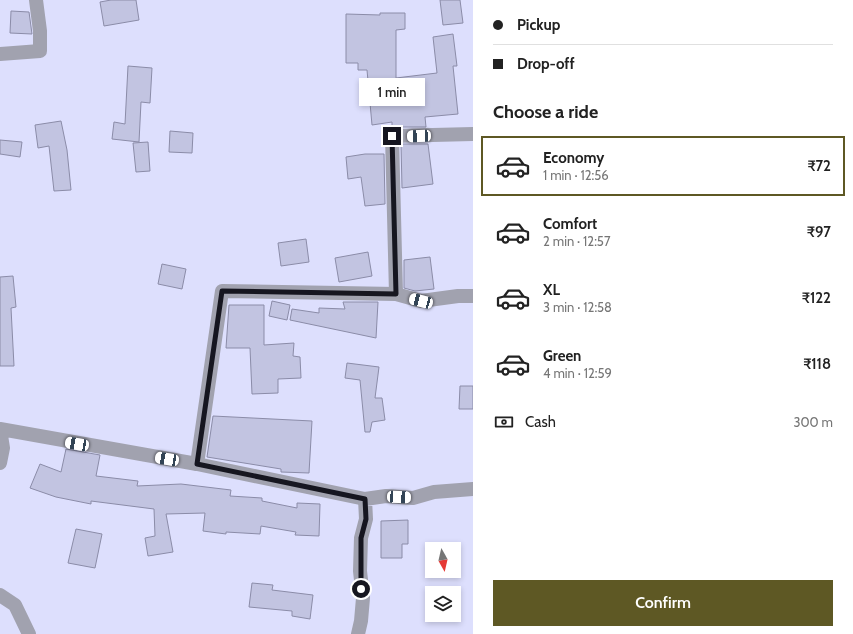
<!DOCTYPE html>
<meta charset="utf-8">
<style>
body{margin:0;font-family:Cabin,sans-serif;background:#f2f2f2;color:#222;height:100vh;display:flex;flex-direction:column;font-size:15px;white-space:nowrap}
*{box-sizing:border-box;margin:0}
p{font-size:13px;color:#767676}
.icon{flex:none;width:22px;height:22px;fill:none;stroke:currentColor;stroke-width:2;stroke-linecap:round;stroke-linejoin:round}
.map{position:relative;flex:1;overflow:hidden}
.drawer{display:flex;flex-direction:column;background:#fff;width:380px}
.drawer>*{flex:none}
.top-card{display:grid;align-content:center;height:88px;padding:0 20px;background:#fff}
.needle{width:26px;rotate:172deg}
.tools{position:absolute;left:425px;top:542px;display:grid;gap:8px}
.tools a{display:grid;place-items:center;width:36px;height:36px;border-radius:0px;background:#fff;box-shadow:0 2px 6px #0003;font-size:20px}
.end{position:absolute;width:18px;height:18px;margin:-9px;border:5px solid #161620;background:#fff;box-shadow:0 0 0 2px #fff}
.from{border-radius:50%}
.bubble{position:absolute;height:28px;border-radius:0px;background:#fff;box-shadow:0 2px 6px #0003;font-size:13px;font-weight:600;line-height:28px;text-align:center}
.car{position:absolute;width:12px;height:24px;margin:-12px -6px;border-radius:5px;box-shadow:0 0 3px 1px #0007;background:linear-gradient(#fff 24%,#345 0 40%,#fff 0 76%,#345 0 86%,#fff 0)}
.top-card b{display:flex;align-items:center;gap:14px;height:38px;font-size:15px}
.top-card b+b{border-top:1px solid #e0e0e0}
.top-card i{width:10px;height:10px;background:#222}
ul{padding:0;list-style:none}
li{display:flex;align-items:center;gap:12px;height:60px;margin:0 8px 6px;padding:0 12px;border:2px solid transparent;border-radius:0px}
li div{flex:1}
li b{display:block;font-size:15px}
li em{font-style:normal;font-weight:600}
li.selected{border-color:#5e5824}
li>.icon{width:36px;height:36px;stroke-width:1.5}
h2{padding:0 20px;font-size:18px;line-height:48px}
.pay{display:flex;align-items:center;gap:10px;height:44px;padding:0 20px;font-size:15px}
.pay p{margin-inline-start:auto}
.button{display:flex;gap:8px;margin-top:auto;padding:8px 20px}
.button a{flex:1;height:46px;border-radius:0px;background:#5e5824;color:#fff;font-size:16px;font-weight:600;line-height:46px;text-align:center}
main{display:flex;flex:1;min-height:0}
.map>svg:first-child{display:block}
.building{fill:#c2c4e1;stroke:#8b8ca8}
.lines{fill:none;stroke-linecap:round;stroke-linejoin:round}
.minor{stroke:#a1a2af;stroke-width:14}
.route{stroke:#161620;stroke-width:5}
</style>
<main>
<div class="map">
<svg width="473" height="634" viewBox="0 0 473 634">
<rect width="100%" height="100%" fill="#dddffd"/>
<g class="building">
<polygon points="111,0 136,0 139,20 104,26 100,2"/>
<polygon points="440,0 460,0 463,23 443,25"/>
<polygon points="11,11 29,12 32,34 10,33"/>
<polygon points="380,13 405,13 405,29 396,30 396,78 437,73 433,37 453,34 457,66 453,66 458,114 425,117 426,127 392,127 392,122 372,125 367,70 358,70 358,63 346,63 346,14 380,15"/>
<polygon points="128,66 152,68 150,103 141,102 139,142 112,139 114,122 125,124"/>
<polygon points="61,121 67,150 71,190 54,191 49,146 38,148 35,125"/>
<polygon points="170,131 193,133 192,153 169,152"/>
<polygon points="0,140 22,142 20,157 0,154"/>
<polygon points="148,142 150,171 136,172 133,143"/>
<polygon points="401,144 428,144 433,184 402,188"/>
<polygon points="365,154 384,154 385,204 365,206 361,177 348,179 346,157"/>
<polygon points="306,239 309,262 281,266 278,243"/>
<polygon points="368,252 372,276 339,282 335,258"/>
<polygon points="430,257 434,289 415,291 404,288 404,260"/>
<polygon points="162,264 186,269 182,289 158,284"/>
<polygon points="13,276 16,307 11,308 14,366 0,366 0,277"/>
<polygon points="272,301 290,305 287,320 269,316"/>
<polygon points="343,302 378,302 376,338 290,320 292,309 319,313 319,308 345,309"/>
<polygon points="229,305 264,305 264,345 294,343 293,356 300,357 301,378 278,379 278,393 252,394 250,348 226,348"/>
<polygon points="347,363 379,367 375,398 382,398 385,420 372,422 370,432 365,432 360,380 345,378"/>
<polygon points="460,386 473,386 473,409 459,409"/>
<polygon points="213,416 312,421 309,473 281,472 281,469 207,457"/>
<polygon points="66,449 100,455 96,476 138,481 137,486 181,484 231,490 230,496 262,498 262,501 297,508 297,503 320,504 319,536 295,535 296,532 261,526 260,534 226,532 226,534 203,531 205,513 166,514 173,552 148,556 145,538 155,536 154,509 91,501 91,504 56,497 30,488 40,464 61,472"/>
<polygon points="408,520 408,544 402,544 402,558 381,558 381,521"/>
<polygon points="76,529 102,534 95,568 68,563"/>
<polygon points="252,583 273,585 272,590 313,595 310,619 292,616 292,611 249,607"/>
</g>
<g class="lines">
<g class="minor">
<polyline points="0,54 40,51 40,31 36,0"/>
<polyline points="396,294 392,136 473,134"/>
<polyline points="0,463 3,448 0,429 197,464 365,499"/>
<polyline points="197,464 222,291 396,294 421,301 458,296 473,296"/>
<polyline points="0,595 15,605 29,634"/>
<polyline points="358,634 361,621 363,598 360,571 361,538 366,519 365,499 386,496 413,498 434,492 473,489"/>
</g>
</g>
<g class="lines">
<polyline class="route" points="361,589 361,538 366,519 365,499 197,464 222,291 396,294 392,136"/>
</g>
</svg>
<div class="tools">
<a><svg class="needle" viewBox="-14 -14 28 28"><path d="M0-13l5 13h-10z" fill="#e53935"/><path d="M0 13l5-13h-10z" fill="#767676"/></svg></a>
<a><svg class="icon" aria-label="layers" viewBox="0 0 24 24"><path d="M12 4l9 5-9 5-9-5zM3 14l9 5 9-5"/></svg></a>
</div>
<i class="end from" style="left:361px;top:589px"></i>
<i class="end" style="left:392px;top:136px"></i>
<div class="bubble" style="left:359px;top:78px;width:66px">1 min</div>
<i class="car" style="left:419px;top:136px;rotate:268deg"></i>
<i class="car" style="left:421px;top:301px;rotate:285deg"></i>
<i class="car" style="left:77px;top:444px;rotate:280deg"></i>
<i class="car" style="left:167px;top:459px;rotate:280deg"></i>
<i class="car" style="left:399px;top:497px;rotate:93deg"></i>
</div>
<section class="drawer">
<div class="top-card">
<b><i class="from"></i>Pickup</b>
<b><i></i>Drop-off</b>
</div>
<h2>Choose a ride</h2>
<ul>
<li class="selected"><svg class="icon" aria-label="car" viewBox="0 0 24 24"><path d="M5 17H2v-5l4-1 3-4h7l3 4 3 1v5h-3M9 17h6M6 11h13"/><circle cx="7" cy="17" r="2"/><circle cx="17" cy="17" r="2"/></svg><div><b>Economy</b><p>1 min · 12:56</p></div><em>₹72</em></li>
<li><svg class="icon" aria-label="car" viewBox="0 0 24 24"><path d="M5 17H2v-5l4-1 3-4h7l3 4 3 1v5h-3M9 17h6M6 11h13"/><circle cx="7" cy="17" r="2"/><circle cx="17" cy="17" r="2"/></svg><div><b>Comfort</b><p>2 min · 12:57</p></div><em>₹97</em></li>
<li><svg class="icon" aria-label="car" viewBox="0 0 24 24"><path d="M5 17H2v-5l4-1 3-4h7l3 4 3 1v5h-3M9 17h6M6 11h13"/><circle cx="7" cy="17" r="2"/><circle cx="17" cy="17" r="2"/></svg><div><b>XL</b><p>3 min · 12:58</p></div><em>₹122</em></li>
<li><svg class="icon" aria-label="car" viewBox="0 0 24 24"><path d="M5 17H2v-5l4-1 3-4h7l3 4 3 1v5h-3M9 17h6M6 11h13"/><circle cx="7" cy="17" r="2"/><circle cx="17" cy="17" r="2"/></svg><div><b>Green</b><p>4 min · 12:59</p></div><em>₹118</em></li>
</ul>
<div class="pay"><svg class="icon" aria-label="cash" viewBox="0 0 24 24"><path d="M3 7h18v10H3z"/><circle cx="12" cy="12" r="2"/></svg>Cash<p>300 m</p></div>
<div class="button"><a>Confirm</a></div>
</section>
</main>
